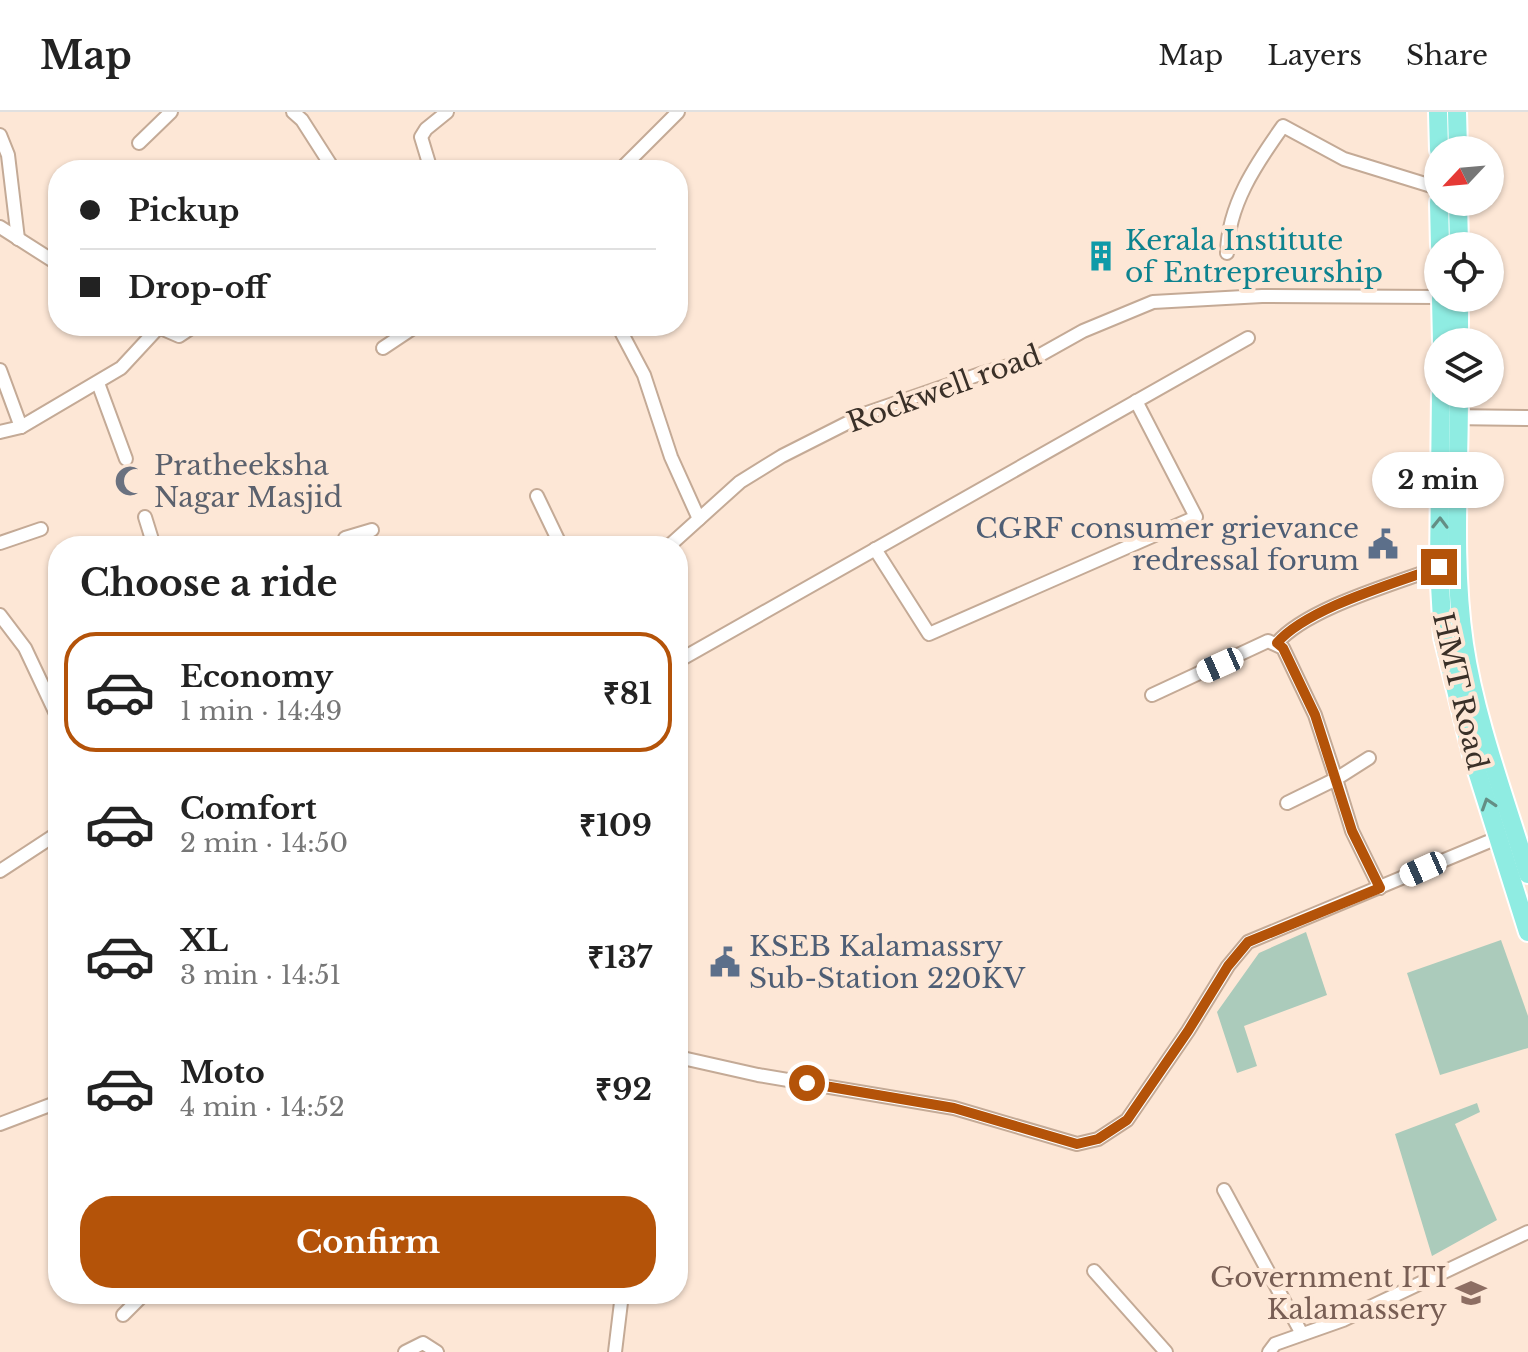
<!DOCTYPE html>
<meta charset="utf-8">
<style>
body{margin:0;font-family:"Libre Baskerville",serif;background:#f2f2f2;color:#222;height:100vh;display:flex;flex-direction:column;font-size:30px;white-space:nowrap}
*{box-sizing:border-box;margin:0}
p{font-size:26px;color:#767676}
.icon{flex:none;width:44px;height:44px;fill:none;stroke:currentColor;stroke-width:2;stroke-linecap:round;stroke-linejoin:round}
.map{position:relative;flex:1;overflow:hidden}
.drawer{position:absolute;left:48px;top:424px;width:640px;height:768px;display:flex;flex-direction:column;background:#fff;border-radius:32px;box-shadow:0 2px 6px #0004}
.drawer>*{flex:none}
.guide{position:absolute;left:48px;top:48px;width:640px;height:176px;border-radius:32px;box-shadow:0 2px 6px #0004;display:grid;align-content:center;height:176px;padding:0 32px;background:#fff}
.needle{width:52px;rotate:244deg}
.buttons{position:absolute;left:1424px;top:24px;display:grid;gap:16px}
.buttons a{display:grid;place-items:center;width:80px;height:80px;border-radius:50%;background:#fff;box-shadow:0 2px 6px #0004;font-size:40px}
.end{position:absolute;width:36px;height:36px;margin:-18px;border:10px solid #b45309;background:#fff;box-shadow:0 0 0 4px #fff}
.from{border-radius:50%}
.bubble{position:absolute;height:56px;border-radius:28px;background:#fff;box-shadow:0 2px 6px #0004;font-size:26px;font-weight:700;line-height:56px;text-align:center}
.car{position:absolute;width:24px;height:48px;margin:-24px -12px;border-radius:10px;box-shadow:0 0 6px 2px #0007;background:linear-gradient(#fff 24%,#345 0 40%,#fff 0 76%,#345 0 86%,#fff 0)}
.guide b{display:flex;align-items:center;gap:28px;height:76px;font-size:30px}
.guide b+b{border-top:2px solid #e0e0e0}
.guide i{width:20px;height:20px;background:#222}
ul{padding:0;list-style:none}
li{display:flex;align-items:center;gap:24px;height:120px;margin:0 16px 12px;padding:0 16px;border:4px solid transparent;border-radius:32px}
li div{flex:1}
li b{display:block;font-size:30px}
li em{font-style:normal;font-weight:700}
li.on{border-color:#b45309}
li>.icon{width:72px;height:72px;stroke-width:1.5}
h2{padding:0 32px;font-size:36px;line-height:96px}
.button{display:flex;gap:16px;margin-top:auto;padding:16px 32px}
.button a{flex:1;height:92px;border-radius:32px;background:#b45309;color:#fff;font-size:32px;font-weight:700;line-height:92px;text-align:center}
header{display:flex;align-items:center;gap:48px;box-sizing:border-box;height:112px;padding:0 40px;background:#fff;border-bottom:2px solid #e0e0e0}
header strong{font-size:38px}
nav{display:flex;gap:44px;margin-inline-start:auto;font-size:28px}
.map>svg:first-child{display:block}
.green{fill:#abcbbb}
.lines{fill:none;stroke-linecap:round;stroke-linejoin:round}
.minor-casing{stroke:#c4aa96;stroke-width:16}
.tertiary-casing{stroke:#c4aa96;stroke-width:18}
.primary-casing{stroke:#fff;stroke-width:22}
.minor{stroke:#fff;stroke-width:12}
.tertiary{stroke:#fff;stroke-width:14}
.primary{stroke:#8fece2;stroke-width:18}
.oneway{stroke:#648e85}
.route{stroke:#b45309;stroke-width:10}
.labels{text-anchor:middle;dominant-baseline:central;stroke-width:8;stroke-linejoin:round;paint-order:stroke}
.culture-label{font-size:28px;fill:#0d838f;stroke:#fde7d6;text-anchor:start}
.street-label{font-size:28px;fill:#3a3028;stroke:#fde7d6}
.worship-label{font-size:28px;fill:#5b616d;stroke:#fde7d6;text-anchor:start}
.service-label{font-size:28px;fill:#4e5e75;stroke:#fde7d6;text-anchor:end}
.education-label{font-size:28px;fill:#785e54;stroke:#fde7d6;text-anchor:end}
</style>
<header>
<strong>Map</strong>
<nav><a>Map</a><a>Layers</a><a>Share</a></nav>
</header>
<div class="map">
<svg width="1528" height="1240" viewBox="0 0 1528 1240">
<rect width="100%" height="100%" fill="#fde7d6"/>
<g class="green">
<polygon points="1306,820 1327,883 1244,914 1257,954 1237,961 1217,900 1259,841"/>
<polygon points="1501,828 1528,904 1528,936 1440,963 1407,861"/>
<polygon points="1477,991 1480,1000 1455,1012 1497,1108 1432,1144 1395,1022"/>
</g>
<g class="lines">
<g class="minor-casing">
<g id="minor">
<polyline points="293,0 302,8 334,58"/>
<polyline points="0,23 8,43 18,127"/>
<polyline points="139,31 171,0"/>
<polyline points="431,58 421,25 426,17 447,0"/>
<polyline points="620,58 678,0"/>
<polyline points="0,115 58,152"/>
<path d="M1227,141C1228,93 1256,52 1283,14L1344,47L1438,76"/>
<polyline points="156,214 179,224 194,214"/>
<polyline points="618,214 644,263 671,345 699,407"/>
<polyline points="383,236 416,214"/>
<polyline points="0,258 21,315"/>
<polyline points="98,271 126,347"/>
<polyline points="0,320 21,315 121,256 159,215"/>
<polyline points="537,384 561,434"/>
<polyline points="145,405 154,434"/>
<polyline points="0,431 41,417"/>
<polyline points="348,434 345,426 372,418"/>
<polyline points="669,434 740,370 782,344 867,301 980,262 1033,247 1083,219 1153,190 1262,184 1438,185"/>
<polyline points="875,437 929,522 1196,405 1136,289"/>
<polyline points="0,503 25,536 58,606"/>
<path d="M1277,531C1307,496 1394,472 1439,455"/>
<polyline points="678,549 1248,226"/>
<polyline points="1152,583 1268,529 1283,536 1315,603 1336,667 1369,646"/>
<polyline points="1287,691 1336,667 1352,719 1380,776"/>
<polyline points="0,759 58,721"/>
<polyline points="678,945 758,963 954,996 1077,1032 1098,1027 1127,1008 1188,919 1228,854 1248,830 1502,724"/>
<polyline points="0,1012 58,990"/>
<polyline points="1224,1078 1302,1222"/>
<polyline points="1094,1159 1166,1240"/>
<polyline points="123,1203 144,1182"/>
<polyline points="405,1240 423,1231 437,1240"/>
<polyline points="615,1240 622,1182"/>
<polyline points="1269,1240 1275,1232 1343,1208 1528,1120"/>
</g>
</g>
<g class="tertiary-casing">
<polyline id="tertiary" points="1448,305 1528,306"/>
</g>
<g class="primary-casing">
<g id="primary">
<polyline points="1438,0 1439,38"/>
<polyline points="1457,0 1458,38"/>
<polyline points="1439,90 1440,134"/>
<polyline points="1458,90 1459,134"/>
<polyline points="1441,186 1442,230"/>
<polyline points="1459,230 1459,186"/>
<polyline points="1441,282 1439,455 1443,525 1472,643 1528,820"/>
<path d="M1459,282C1459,364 1452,450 1464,532C1475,607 1506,689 1528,762"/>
</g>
</g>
<use href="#minor" class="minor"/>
<use href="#tertiary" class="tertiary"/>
<use href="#primary" class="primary"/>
</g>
<defs><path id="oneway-chevron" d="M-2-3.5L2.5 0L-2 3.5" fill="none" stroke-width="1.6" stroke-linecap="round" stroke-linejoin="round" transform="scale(2)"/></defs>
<g class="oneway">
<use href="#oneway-chevron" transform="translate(1440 411) rotate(-89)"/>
<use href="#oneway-chevron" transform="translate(1488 692) rotate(-108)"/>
</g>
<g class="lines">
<path class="route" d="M807,971L954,996L1077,1032L1098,1027L1127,1008L1188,919L1228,854L1248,830L1380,776L1352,719L1315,603L1283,536L1277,531C1307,496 1393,472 1439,455"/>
</g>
<defs>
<g id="building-bare" transform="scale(2.4)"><path d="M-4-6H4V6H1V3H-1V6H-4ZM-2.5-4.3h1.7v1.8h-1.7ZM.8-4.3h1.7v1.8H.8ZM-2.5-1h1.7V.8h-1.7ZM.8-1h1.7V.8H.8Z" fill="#0f9aa8" stroke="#fde7d6" stroke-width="2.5" paint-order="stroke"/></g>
<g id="mosque-bare" transform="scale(2.4)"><path d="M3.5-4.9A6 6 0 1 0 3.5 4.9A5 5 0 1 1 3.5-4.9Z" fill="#6b7280" stroke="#fde7d6" stroke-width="2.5" paint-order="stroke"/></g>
<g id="civic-bare" transform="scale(2.4)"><path d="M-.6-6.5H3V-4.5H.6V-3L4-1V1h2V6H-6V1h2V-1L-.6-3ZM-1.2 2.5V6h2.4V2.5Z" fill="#5c6f8a" stroke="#fde7d6" stroke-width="2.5" paint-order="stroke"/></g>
<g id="university-bare" transform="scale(2.4)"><path d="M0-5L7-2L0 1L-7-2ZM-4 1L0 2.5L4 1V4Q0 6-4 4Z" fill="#8d6e63" stroke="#fde7d6" stroke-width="2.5" paint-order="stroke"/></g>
</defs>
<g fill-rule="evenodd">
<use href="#building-bare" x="1101" y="144"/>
<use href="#mosque-bare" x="130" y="369"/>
<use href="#civic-bare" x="1383" y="432"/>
<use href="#civic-bare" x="725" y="850"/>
<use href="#university-bare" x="1471" y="1181"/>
</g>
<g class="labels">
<g class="culture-label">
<text x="1125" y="128">Kerala Institute<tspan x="1125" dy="32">of Entrepreurship</tspan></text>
</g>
<g class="street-label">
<text transform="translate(944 277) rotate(-20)">Rockwell road</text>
<text transform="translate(1460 579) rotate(77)">HMT Road</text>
</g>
<g class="worship-label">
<text x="154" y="353">Pratheeksha<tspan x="154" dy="32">Nagar Masjid</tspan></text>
</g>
<g class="service-label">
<text x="1359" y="416">CGRF consumer grievance<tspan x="1359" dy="32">redressal forum</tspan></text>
<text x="749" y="834" text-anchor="start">KSEB Kalamassry<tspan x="749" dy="32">Sub-Station 220KV</tspan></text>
</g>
<g class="education-label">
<text x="1447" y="1165">Government ITI<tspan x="1447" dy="32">Kalamassery</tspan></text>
</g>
</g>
</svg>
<div class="buttons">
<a><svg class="needle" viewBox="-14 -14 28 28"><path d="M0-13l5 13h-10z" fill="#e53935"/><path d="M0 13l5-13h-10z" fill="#767676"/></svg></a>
<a><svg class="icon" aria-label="locate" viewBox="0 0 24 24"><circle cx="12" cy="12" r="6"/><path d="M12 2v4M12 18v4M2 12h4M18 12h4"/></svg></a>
<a><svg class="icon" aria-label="layers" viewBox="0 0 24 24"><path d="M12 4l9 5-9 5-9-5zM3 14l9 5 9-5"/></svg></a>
</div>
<i class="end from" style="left:807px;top:971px"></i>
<i class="end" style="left:1439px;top:455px"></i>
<div class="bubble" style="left:1372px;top:340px;width:132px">2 min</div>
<i class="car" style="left:1220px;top:553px;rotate:246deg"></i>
<i class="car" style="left:1423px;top:757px;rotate:246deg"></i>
<div class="guide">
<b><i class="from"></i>Pickup</b>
<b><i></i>Drop-off</b>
</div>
<section class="drawer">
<h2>Choose a ride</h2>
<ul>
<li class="on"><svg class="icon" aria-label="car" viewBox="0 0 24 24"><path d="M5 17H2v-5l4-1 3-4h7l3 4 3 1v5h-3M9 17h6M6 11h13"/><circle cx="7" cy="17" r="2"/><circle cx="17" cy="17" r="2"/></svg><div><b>Economy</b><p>1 min · 14:49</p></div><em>₹81</em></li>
<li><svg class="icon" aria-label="car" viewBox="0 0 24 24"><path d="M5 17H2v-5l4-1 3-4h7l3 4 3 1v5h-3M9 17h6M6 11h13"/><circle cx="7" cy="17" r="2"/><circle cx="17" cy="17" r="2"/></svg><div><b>Comfort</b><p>2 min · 14:50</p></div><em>₹109</em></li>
<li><svg class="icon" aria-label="car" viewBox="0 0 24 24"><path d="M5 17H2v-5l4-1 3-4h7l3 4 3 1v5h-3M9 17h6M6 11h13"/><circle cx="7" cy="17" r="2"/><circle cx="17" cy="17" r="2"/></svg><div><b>XL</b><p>3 min · 14:51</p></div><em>₹137</em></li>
<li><svg class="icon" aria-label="car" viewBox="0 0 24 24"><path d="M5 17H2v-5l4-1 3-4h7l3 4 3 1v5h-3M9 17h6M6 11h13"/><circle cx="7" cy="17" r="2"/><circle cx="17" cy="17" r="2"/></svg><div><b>Moto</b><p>4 min · 14:52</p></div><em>₹92</em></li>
</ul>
<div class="button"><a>Confirm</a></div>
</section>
</div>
